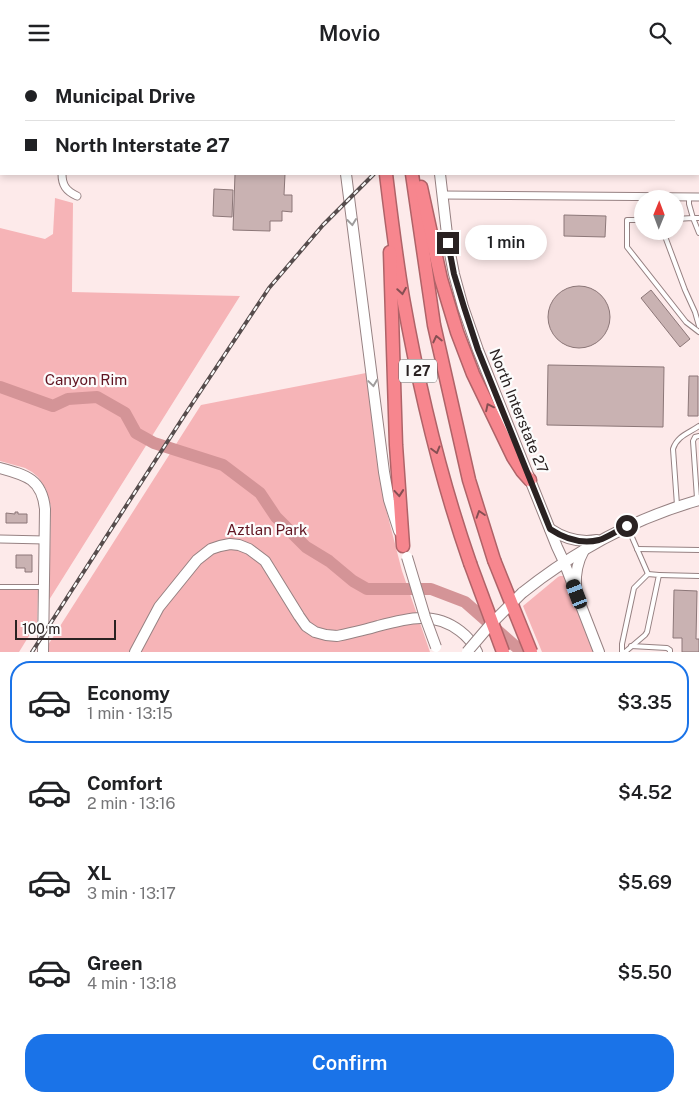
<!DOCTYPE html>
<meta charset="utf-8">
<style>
body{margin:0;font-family:"Public Sans",sans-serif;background:#f2f2f2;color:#202124;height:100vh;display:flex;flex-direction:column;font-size:19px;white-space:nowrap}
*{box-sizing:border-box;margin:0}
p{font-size:16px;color:#757577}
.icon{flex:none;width:28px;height:28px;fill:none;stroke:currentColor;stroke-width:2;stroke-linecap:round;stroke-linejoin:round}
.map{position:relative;height:587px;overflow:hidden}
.sheet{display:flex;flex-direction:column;background:#fff;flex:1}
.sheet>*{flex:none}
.banner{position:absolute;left:0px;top:0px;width:700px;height:110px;box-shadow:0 2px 8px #0003;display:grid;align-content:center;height:110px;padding:0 25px;background:#fff}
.needle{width:32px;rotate:1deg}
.tools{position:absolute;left:634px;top:125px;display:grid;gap:10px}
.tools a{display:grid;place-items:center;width:50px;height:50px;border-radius:50%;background:#fff;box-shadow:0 2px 8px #0003;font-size:25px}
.scale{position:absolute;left:15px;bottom:12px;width:101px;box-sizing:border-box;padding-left:5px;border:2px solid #2a2222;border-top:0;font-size:14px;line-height:18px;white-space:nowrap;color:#2a2222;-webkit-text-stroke:4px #fcfcfc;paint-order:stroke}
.end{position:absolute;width:22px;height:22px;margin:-11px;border:6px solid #2a2222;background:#fff;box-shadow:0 0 0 2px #fff}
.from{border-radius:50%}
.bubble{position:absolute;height:35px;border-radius:18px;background:#fff;box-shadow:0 2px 8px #0003;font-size:16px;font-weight:600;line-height:35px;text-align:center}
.car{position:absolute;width:15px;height:30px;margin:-15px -8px;border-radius:6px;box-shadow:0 0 4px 1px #0007;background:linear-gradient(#222 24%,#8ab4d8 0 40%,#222 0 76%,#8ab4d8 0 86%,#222 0)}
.banner b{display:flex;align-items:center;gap:18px;height:48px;font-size:19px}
.banner b+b{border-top:1px solid #e0e0e0}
.banner i{width:12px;height:12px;background:#202124}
ul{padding:9px 0 0;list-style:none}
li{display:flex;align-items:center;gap:15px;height:82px;margin:0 10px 8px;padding:0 15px;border:2px solid transparent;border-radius:20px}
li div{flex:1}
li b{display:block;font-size:19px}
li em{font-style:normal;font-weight:600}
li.current{border-color:#1a73e8}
li>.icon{width:45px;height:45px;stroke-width:1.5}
.action{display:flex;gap:10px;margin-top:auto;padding:10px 25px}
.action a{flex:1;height:58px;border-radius:20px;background:#1a73e8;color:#fff;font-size:20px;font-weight:600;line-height:58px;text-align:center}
header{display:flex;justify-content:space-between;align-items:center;height:65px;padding:0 25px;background:#fff;font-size:22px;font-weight:600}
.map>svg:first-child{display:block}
.green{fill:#f6b4b7}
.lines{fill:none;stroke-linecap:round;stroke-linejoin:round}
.river{stroke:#d49497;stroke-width:12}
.building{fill:#c9b2b2;stroke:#8c7778}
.lane-casing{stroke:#968182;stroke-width:6}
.street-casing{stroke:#968182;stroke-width:9}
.secondary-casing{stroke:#968182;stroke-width:12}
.highway-casing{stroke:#af6368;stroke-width:15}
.lane{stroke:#fff;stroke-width:4}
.street{stroke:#fff;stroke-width:7}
.secondary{stroke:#fff;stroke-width:10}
.highway{stroke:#f7868e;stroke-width:12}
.rail-casing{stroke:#564c4c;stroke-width:4}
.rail{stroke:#fcfcfc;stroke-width:2;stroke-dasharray:5.5;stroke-linecap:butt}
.secondary-bridge-casing{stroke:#968182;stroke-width:12;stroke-linecap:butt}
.highway-bridge-casing{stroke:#af6368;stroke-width:15;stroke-linecap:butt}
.secondary-bridge{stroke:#fff;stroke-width:10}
.highway-bridge{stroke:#f7868e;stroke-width:12}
.oneway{stroke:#9f9c9c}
.oneway2{stroke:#864f53}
.route{stroke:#2a2222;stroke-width:6}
.labels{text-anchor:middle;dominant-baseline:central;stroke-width:4.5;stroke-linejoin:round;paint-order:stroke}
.shield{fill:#fcfcfc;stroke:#696363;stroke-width:1}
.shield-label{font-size:14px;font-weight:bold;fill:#2a2222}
.park-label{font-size:15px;fill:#611522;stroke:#fcfcfc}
.street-label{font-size:15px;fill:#2a2222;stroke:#fcfcfc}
</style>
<header><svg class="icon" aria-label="menu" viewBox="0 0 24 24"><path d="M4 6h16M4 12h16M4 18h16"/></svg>Movio<svg class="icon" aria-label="search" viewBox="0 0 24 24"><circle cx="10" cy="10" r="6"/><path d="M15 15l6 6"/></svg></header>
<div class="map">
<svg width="699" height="587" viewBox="0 0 699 587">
<rect width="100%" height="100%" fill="#fdeaea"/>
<g class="green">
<polygon points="55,133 73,138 72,227 240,231 49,535 51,442 46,424 38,412 32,407 25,403 0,396 0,163 45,174 53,169"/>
<polygon points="366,308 377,396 386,444 402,506 430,587 48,587 48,580 201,340"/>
<polygon points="560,511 564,511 594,587 542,587 523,541 558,512"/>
<polygon points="0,525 38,525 37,558 19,587 0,587"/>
</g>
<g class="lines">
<polyline class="river" points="0,322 53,341 68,334 97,332 125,348 136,368 154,378 223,400 260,428 276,452 306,482 329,496 353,516 367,524 431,524 465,537 522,587"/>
</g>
<g class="building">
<polygon points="235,109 285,109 284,130 292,130 292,147 282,146 282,156 270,156 270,166 233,165"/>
<polygon points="214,124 233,125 232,152 213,151"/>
<polygon points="564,150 606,151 605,172 564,171"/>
<circle cx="579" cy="252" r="31"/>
<polygon points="651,225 690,274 680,282 641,233"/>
<polygon points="548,300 664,302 663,362 547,360"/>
<polygon points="689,311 698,311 698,351 688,351"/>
<polygon points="15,447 18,447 18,449 27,449 27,458 6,458 6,448 15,449"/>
<polygon points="16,490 32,490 32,507 25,507 25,503 16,503"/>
<polygon points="674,525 697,526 696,574 699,574 699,587 682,587 682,573 673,573"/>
</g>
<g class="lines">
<g class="lane-casing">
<g id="lane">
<polyline points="127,0 127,1"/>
<polyline points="171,0 175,1"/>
<polyline points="449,0 457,0"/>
<polyline points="689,132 689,139 693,153 699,153"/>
<polyline points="675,154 693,153 699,168"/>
<polyline points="642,155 627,155 627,182 686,257 699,267"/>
<polyline points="663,166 685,225 695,247 699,261"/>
<polyline points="697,433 693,376 695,372 699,371"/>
<path d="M677,440L673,384C677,371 689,368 699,361"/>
<polyline points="628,463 648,509"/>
<polyline points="637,484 699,485"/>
<polyline points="659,510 699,511"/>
<polyline points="0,522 43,522"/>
<polyline points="631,581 667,583 670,585 670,587"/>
<polyline points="622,587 622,579 634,523 648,509 659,510 647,567 645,570 625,587"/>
</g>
</g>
<g class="street-casing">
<g id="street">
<polyline points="66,1 66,0"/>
<path d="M62,109C62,120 66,126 77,131"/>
<polyline points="443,130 699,132"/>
<polyline points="0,474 45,475"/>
</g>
</g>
<g class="secondary-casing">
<g id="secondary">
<polyline points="332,0 332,1"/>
<polyline points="425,0 426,1"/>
<polyline points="346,109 384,407 389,435 399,466"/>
<polyline points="440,109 448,178 454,209 463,242 478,285 557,482 564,497 599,587"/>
<path d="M0,403C26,410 42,414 45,444L43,587"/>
<path d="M550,464C565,474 580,478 597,475"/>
<path d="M576,521C575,507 578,496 584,485"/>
<path d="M522,528C576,485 632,454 699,435"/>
<path d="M135,587L159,542L197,495L211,484L220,481L230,479L239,480L249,484L265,496L299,551L306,561L315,567L326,570L337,571C351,568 365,565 378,561C408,553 434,546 460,566C468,572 473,578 477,587"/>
</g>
</g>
<g class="highway-casing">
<g id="highway">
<polyline points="371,0 371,1"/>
<polyline points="396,0 396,1"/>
<path d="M386,109C391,150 396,192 403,233C419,323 440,412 470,498"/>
<polyline points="412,109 434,260 469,415 494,495"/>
<polyline points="421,122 441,214 457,267 473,309 513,392 522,406 530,415"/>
<polyline points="390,187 396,380 403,481"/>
</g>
</g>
<use href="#lane" class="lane"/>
<use href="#street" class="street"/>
<use href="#secondary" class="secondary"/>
<use href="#highway" class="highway"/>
<g class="rail-casing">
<g id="rail">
<polyline points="491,1 493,0"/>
<polyline points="32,587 184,351 269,223 323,160 374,109"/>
</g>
</g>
<use href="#rail" class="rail"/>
<g class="secondary-bridge-casing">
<g id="secondary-bridge">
<polyline points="407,492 425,552 436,582"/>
<polyline points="467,587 490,560 522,528"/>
</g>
</g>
<g class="highway-bridge-casing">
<g id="highway-bridge">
<polyline points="494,495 531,587"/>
<polyline points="470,498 503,587"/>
</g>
</g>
<use href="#secondary-bridge" class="secondary-bridge"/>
<use href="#highway-bridge" class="highway-bridge"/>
</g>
<defs><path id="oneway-chevron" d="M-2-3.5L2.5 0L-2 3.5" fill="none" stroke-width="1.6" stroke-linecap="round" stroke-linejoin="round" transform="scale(1.25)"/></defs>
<g class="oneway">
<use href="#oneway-chevron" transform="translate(352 157) rotate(83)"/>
<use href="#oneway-chevron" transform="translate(373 318) rotate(82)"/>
</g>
<g class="oneway2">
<use href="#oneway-chevron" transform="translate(402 226) rotate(81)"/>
<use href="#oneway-chevron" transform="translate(437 274) rotate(-103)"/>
<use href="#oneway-chevron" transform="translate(489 342) rotate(-116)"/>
<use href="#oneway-chevron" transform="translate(436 385) rotate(75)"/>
<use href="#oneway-chevron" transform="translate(399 428) rotate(85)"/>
<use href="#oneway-chevron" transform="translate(480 449) rotate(-108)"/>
</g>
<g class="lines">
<path class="route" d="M448,178L454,209L464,242L478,285L550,464C565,474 582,479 599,475C608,472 618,465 627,461"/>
</g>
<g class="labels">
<rect class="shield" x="399" y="294.5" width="38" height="23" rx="4"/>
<g class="shield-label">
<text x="418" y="306">I 27</text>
</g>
<g class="park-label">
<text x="86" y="314">Canyon Rim</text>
<text x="267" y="464">Aztlan Park</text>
</g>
<g class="street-label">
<text transform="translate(519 346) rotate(68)">North Interstate 27</text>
</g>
</g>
</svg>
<div class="tools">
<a><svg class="needle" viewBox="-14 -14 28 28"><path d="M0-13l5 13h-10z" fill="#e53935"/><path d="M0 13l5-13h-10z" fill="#757577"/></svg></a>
</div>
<div class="scale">100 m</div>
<i class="end from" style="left:627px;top:461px"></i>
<i class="end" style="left:448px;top:178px"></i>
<div class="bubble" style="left:465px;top:160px;width:82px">1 min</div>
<i class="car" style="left:577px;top:529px;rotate:339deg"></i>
<div class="banner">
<b><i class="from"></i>Municipal Drive</b>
<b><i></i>North Interstate 27</b>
</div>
</div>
<section class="sheet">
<ul>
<li class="current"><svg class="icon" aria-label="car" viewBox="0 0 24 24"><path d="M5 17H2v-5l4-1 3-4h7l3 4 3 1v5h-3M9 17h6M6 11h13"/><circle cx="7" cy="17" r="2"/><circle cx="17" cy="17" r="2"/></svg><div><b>Economy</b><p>1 min · 13:15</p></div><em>$3.35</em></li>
<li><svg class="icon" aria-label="car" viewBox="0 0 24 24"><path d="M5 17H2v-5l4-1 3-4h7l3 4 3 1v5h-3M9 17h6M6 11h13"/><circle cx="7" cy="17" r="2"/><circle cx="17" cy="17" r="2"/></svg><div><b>Comfort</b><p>2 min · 13:16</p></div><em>$4.52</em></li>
<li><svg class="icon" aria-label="car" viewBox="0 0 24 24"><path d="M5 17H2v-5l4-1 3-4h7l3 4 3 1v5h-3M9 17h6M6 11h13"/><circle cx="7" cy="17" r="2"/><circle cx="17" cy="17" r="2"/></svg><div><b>XL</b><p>3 min · 13:17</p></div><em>$5.69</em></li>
<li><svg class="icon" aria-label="car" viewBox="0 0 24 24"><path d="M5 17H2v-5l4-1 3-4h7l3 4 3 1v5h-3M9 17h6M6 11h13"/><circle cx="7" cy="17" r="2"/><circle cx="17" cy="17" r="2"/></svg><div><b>Green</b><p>4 min · 13:18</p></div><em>$5.50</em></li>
</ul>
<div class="action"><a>Confirm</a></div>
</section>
